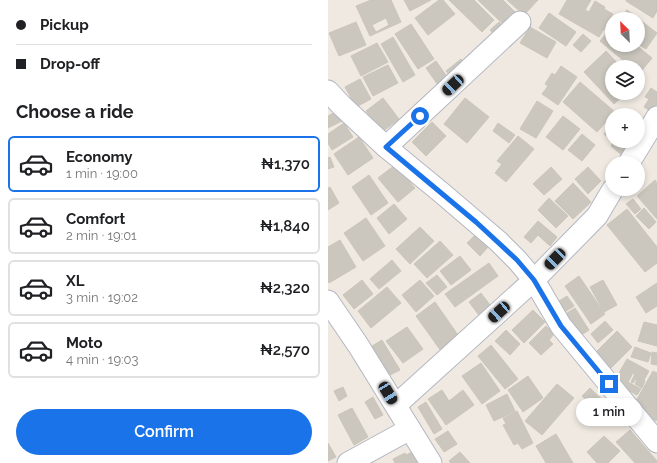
<!DOCTYPE html>
<meta charset="utf-8">
<style>
body{margin:0;font-family:Raleway,sans-serif;background:#f6f6f6;color:#202124;height:100vh;display:flex;flex-direction:column;font-size:15px;white-space:nowrap}
*{box-sizing:border-box;margin:0}
p{font-size:13px;color:#757577}
.icon{flex:none;width:22px;height:22px;fill:none;stroke:currentColor;stroke-width:2;stroke-linecap:round;stroke-linejoin:round}
.map{position:relative;flex:1;overflow:hidden}
.side{display:flex;flex-direction:column;background:#fff;width:328px}
.side>*{flex:none}
.top-card{display:grid;align-content:center;height:88px;padding:0 16px;background:#fff}
.needle{width:26px;rotate:336deg}
.buttons{position:absolute;left:277px;top:12px;display:grid;gap:8px}
.buttons a{display:grid;place-items:center;width:40px;height:40px;border-radius:50%;background:#fff;box-shadow:0 2px 6px #0003;font-size:20px}
.end{position:absolute;width:18px;height:18px;margin:-9px;border:5px solid #1a73e8;background:#fff;box-shadow:0 0 0 2px #fff}
.from{border-radius:50%}
.bubble{position:absolute;height:28px;border-radius:14px;background:#fff;box-shadow:0 2px 6px #0003;font-size:13px;font-weight:600;line-height:28px;text-align:center}
.car{position:absolute;width:12px;height:24px;margin:-12px -6px;border-radius:5px;box-shadow:0 0 3px 1px #0007;background:linear-gradient(#222 24%,#8ab4d8 0 40%,#222 0 76%,#8ab4d8 0 86%,#222 0)}
.top-card b{display:flex;align-items:center;gap:14px;height:38px;font-size:15px}
.top-card b+b{border-top:1px solid #e0e0e0}
.top-card i{width:10px;height:10px;background:#202124}
ul{padding:0;list-style:none}
li{display:flex;align-items:center;gap:12px;height:56px;margin:0 8px 6px;padding:0 8px;border:2px solid #e0e0e0;border-radius:6px}
li div{flex:1}
li b{display:block;font-size:15px}
li em{font-style:normal;font-weight:600}
li.active{border-color:#1a73e8}
li>.icon{width:36px;height:36px;stroke-width:1.5}
h2{padding:0 16px;font-size:18px;line-height:48px}
.primary-button{display:flex;gap:8px;margin-top:auto;padding:8px 16px}
.primary-button a{flex:1;height:46px;border-radius:24px;background:#1a73e8;color:#fff;font-size:16px;font-weight:600;line-height:46px;text-align:center}
main{display:flex;flex:1;min-height:0}
.map>svg:first-child{display:block}
.building{fill:#cbc7bf;stroke:#cbc5ba;fill-rule:evenodd}
.lines{fill:none;stroke-linecap:round;stroke-linejoin:round}
.minor-casing{stroke:#b4b7c1;stroke-width:23}
.minor{stroke:#fff;stroke-width:21}
.route{stroke:#1a73e8;stroke-width:5}
</style>
<main>
<section class="side">
<div class="top-card">
<b><i class="from"></i>Pickup</b>
<b><i></i>Drop-off</b>
</div>
<h2>Choose a ride</h2>
<ul>
<li class="active"><svg class="icon" aria-label="car" viewBox="0 0 24 24"><path d="M5 17H2v-5l4-1 3-4h7l3 4 3 1v5h-3M9 17h6M6 11h13"/><circle cx="7" cy="17" r="2"/><circle cx="17" cy="17" r="2"/></svg><div><b>Economy</b><p>1 min · 19:00</p></div><em>₦1,370</em></li>
<li><svg class="icon" aria-label="car" viewBox="0 0 24 24"><path d="M5 17H2v-5l4-1 3-4h7l3 4 3 1v5h-3M9 17h6M6 11h13"/><circle cx="7" cy="17" r="2"/><circle cx="17" cy="17" r="2"/></svg><div><b>Comfort</b><p>2 min · 19:01</p></div><em>₦1,840</em></li>
<li><svg class="icon" aria-label="car" viewBox="0 0 24 24"><path d="M5 17H2v-5l4-1 3-4h7l3 4 3 1v5h-3M9 17h6M6 11h13"/><circle cx="7" cy="17" r="2"/><circle cx="17" cy="17" r="2"/></svg><div><b>XL</b><p>3 min · 19:02</p></div><em>₦2,320</em></li>
<li><svg class="icon" aria-label="car" viewBox="0 0 24 24"><path d="M5 17H2v-5l4-1 3-4h7l3 4 3 1v5h-3M9 17h6M6 11h13"/><circle cx="7" cy="17" r="2"/><circle cx="17" cy="17" r="2"/></svg><div><b>Moto</b><p>4 min · 19:03</p></div><em>₦2,570</em></li>
</ul>
<div class="primary-button"><a>Confirm</a></div>
</section>
<div class="map">
<svg width="329" height="463" viewBox="0 0 329 463">
<rect width="100%" height="100%" fill="#efe9e1"/>
<g class="building">
<path d="M43,0H63L73,22L42,36L28,6ZM58,18L61,25L48,32L44,25Z"/>
<polygon points="76,0 103,0 82,11"/>
<polygon points="111,0 115,0 127,14 100,35 87,18"/>
<polygon points="121,0 146,0 166,20 154,32"/>
<polygon points="150,0 175,0 191,16 179,28"/>
<polygon points="179,0 210,0 196,15"/>
<polygon points="239,0 263,0 257,10 261,12 267,1 277,7 276,9 285,14 276,30 275,30 271,37 231,14"/>
<polygon points="298,0 329,0 329,11 325,18 298,1"/>
<polygon points="299,10 329,33 318,49 310,44 310,19 292,19"/>
<polygon points="221,13 248,32 238,46 211,28"/>
<polygon points="28,22 38,45 11,56 1,33"/>
<polygon points="171,22 179,31 170,39 162,30"/>
<polygon points="83,24 106,59 90,69 67,34"/>
<polygon points="202,27 228,42 219,58 192,43"/>
<polygon points="284,27 284,45 308,45 324,58 311,74 310,73 310,67 303,67 272,41"/>
<polygon points="255,34 263,41 253,52 245,45"/>
<polygon points="65,37 87,75 75,82 53,44"/>
<polygon points="49,43 60,62 33,76 23,56"/>
<polygon points="278,51 293,67 284,67 284,93 298,93 286,104 256,72"/>
<polygon points="133,59 140,68 126,80 118,71"/>
<polygon points="108,61 122,81 112,88 98,68"/>
<polygon points="60,65 70,83 45,96 35,77"/>
<polygon points="233,66 249,77 230,105 214,94 220,86 217,84 224,73 227,75"/>
<polygon points="32,79 43,99 28,107 17,87"/>
<polygon points="252,82 287,112 269,132 235,102"/>
<polygon points="323,88 329,92 329,104 324,112 316,107 321,99 317,97"/>
<polygon points="55,98 71,119 54,132 38,111"/>
<polygon points="137,98 161,117 139,143 116,124"/>
<polygon points="209,101 225,111 208,138 192,129"/>
<polygon points="9,111 14,121 0,128 0,116"/>
<polygon points="235,116 252,129 235,150 218,137"/>
<polygon points="104,122 118,136 98,156 84,142"/>
<polygon points="284,122 284,140 276,134"/>
<polygon points="16,123 25,137 4,150 0,143 0,134"/>
<polygon points="170,123 187,135 181,143 165,131"/>
<polygon points="254,134 267,145 254,161 240,150"/>
<polygon points="190,136 206,149 178,182 167,173 174,164 169,161"/>
<polygon points="31,137 45,158 20,175 6,154"/>
<polygon points="286,141 310,141 296,157 283,146"/>
<polygon points="2,157 6,167 0,169 0,158"/>
<polygon points="67,165 87,188 70,202 50,178"/>
<polygon points="223,167 234,179 216,195 205,184"/>
<polygon points="260,167 273,181 260,194 247,179"/>
<polygon points="41,175 60,203 43,215 24,187"/>
<polygon points="327,180 329,183 329,219 309,196"/>
<polygon points="245,183 263,202 245,219 227,201"/>
<polygon points="2,187 11,203 0,210 0,188"/>
<polygon points="221,198 240,216 228,228 210,210"/>
<polygon points="305,199 313,209 307,214 298,204"/>
<polygon points="66,204 79,219 61,234 49,218"/>
<polygon points="316,208 328,222 321,229 308,216"/>
<polygon points="299,209 329,247 329,263 317,272 279,225"/>
<polygon points="38,218 57,246 35,261 16,233"/>
<polygon points="210,221 229,237 222,246 210,235 203,243 196,237"/>
<polygon points="92,227 106,241 82,264 68,249"/>
<polygon points="147,235 160,247 152,256 139,243"/>
<polygon points="12,240 28,267 1,283 0,281 0,247"/>
<polygon points="112,241 125,255 99,278 86,264"/>
<polygon points="132,256 143,270 123,285 112,271"/>
<polygon points="64,260 73,271 51,289 42,279"/>
<polygon points="161,263 170,276 127,307 117,294"/>
<polygon points="109,275 119,287 109,295 98,283"/>
<polygon points="251,276 277,314 263,324 237,286"/>
<polygon points="34,280 45,294 26,309 15,295"/>
<polygon points="92,280 106,296 88,312 74,295"/>
<polygon points="275,280 289,305 276,312 262,287"/>
<polygon points="329,283 329,306 318,313 308,297"/>
<polygon points="59,287 73,303 43,328 30,311"/>
<polygon points="153,293 165,309 153,318 141,302"/>
<polygon points="239,296 246,306 235,313 228,303"/>
<polygon points="107,302 132,338 113,351 88,316"/>
<polygon points="247,308 261,330 250,337 236,315"/>
<polygon points="205,310 217,322 196,343 184,330"/>
<polygon points="277,321 285,330 270,343 263,334"/>
<polygon points="316,322 329,325 329,346 310,341"/>
<polygon points="218,326 226,334 221,340 225,344 213,355 201,343"/>
<polygon points="79,327 95,349 75,363 58,341"/>
<polygon points="178,330 192,344 182,355 167,341"/>
<polygon points="289,331 304,347 281,370 266,354"/>
<polygon points="54,340 72,370 62,375 44,346"/>
<polygon points="163,345 190,379 177,389 150,356"/>
<polygon points="307,347 323,353 320,362 303,357"/>
<polygon points="324,352 329,353 329,365 323,364"/>
<polygon points="299,359 321,371 316,380 317,381 314,388 307,384 309,380 308,379 305,383 303,382 307,374 305,373 300,382 313,389 309,395 294,387 295,384 287,380"/>
<polygon points="153,363 172,391 154,404 134,376"/>
<polygon points="325,371 329,373 329,419 328,421 304,408"/>
<polygon points="200,376 215,398 195,412 180,390"/>
<polygon points="229,384 246,398 214,435 197,421"/>
<polygon points="15,387 19,396 11,401 6,391"/>
<polygon points="262,388 281,406 273,414 254,396"/>
<polygon points="114,390 121,401 135,390 146,405 118,425 100,399"/>
<polygon points="179,394 187,411 166,421 158,405"/>
<polygon points="45,397 55,415 47,419 37,402"/>
<polygon points="98,402 114,429 106,434 90,407"/>
<polygon points="24,408 40,437 26,445 10,415"/>
<polygon points="189,411 205,443 194,449 190,443 186,445 175,425 178,424 175,418"/>
<polygon points="302,430 329,461 329,463 307,463 288,442"/>
<polygon points="120,431 129,444 116,452 107,439"/>
<polygon points="228,434 245,463 218,463 208,446"/>
<polygon points="276,436 292,451 280,463 269,463 259,452"/>
<polygon points="0,443 8,457 0,461"/>
<polygon points="84,452 89,463 67,463 65,459 77,453 78,455"/>
<polygon points="132,452 142,463 123,463 121,461"/>
</g>
<g class="lines">
<g class="minor-casing">
<g id="minor">
<polyline points="0,91 13,105 58,147 115,194 170,241 189,260 206,280 233,326 329,442"/>
<polyline points="58,147 192,22"/>
<polyline points="301,163 329,117"/>
<polyline points="0,301 30,345 103,463"/>
<polyline points="68,405 206,280 269,216 285,189"/>
<polyline points="20,463 82,429"/>
</g>
</g>
<use href="#minor" class="minor"/>
</g>
<g class="lines">
<polyline class="route" points="92,116 58,147 148,222 189,260 206,280 233,326 281,384"/>
</g>
</svg>
<div class="buttons">
<a><svg class="needle" viewBox="-14 -14 28 28"><path d="M0-13l5 13h-10z" fill="#e53935"/><path d="M0 13l5-13h-10z" fill="#757577"/></svg></a>
<a><svg class="icon" aria-label="layers" viewBox="0 0 24 24"><path d="M12 4l9 5-9 5-9-5zM3 14l9 5 9-5"/></svg></a>
<a>+</a>
<a>−</a>
</div>
<i class="end from" style="left:92px;top:116px"></i>
<i class="end" style="left:281px;top:384px"></i>
<div class="bubble" style="left:248px;top:398px;width:66px">1 min</div>
<i class="car" style="left:125px;top:85px;rotate:227deg"></i>
<i class="car" style="left:227px;top:259px;rotate:224deg"></i>
<i class="car" style="left:171px;top:312px;rotate:228deg"></i>
<i class="car" style="left:60px;top:393px;rotate:149deg"></i>
</div>
</main>
